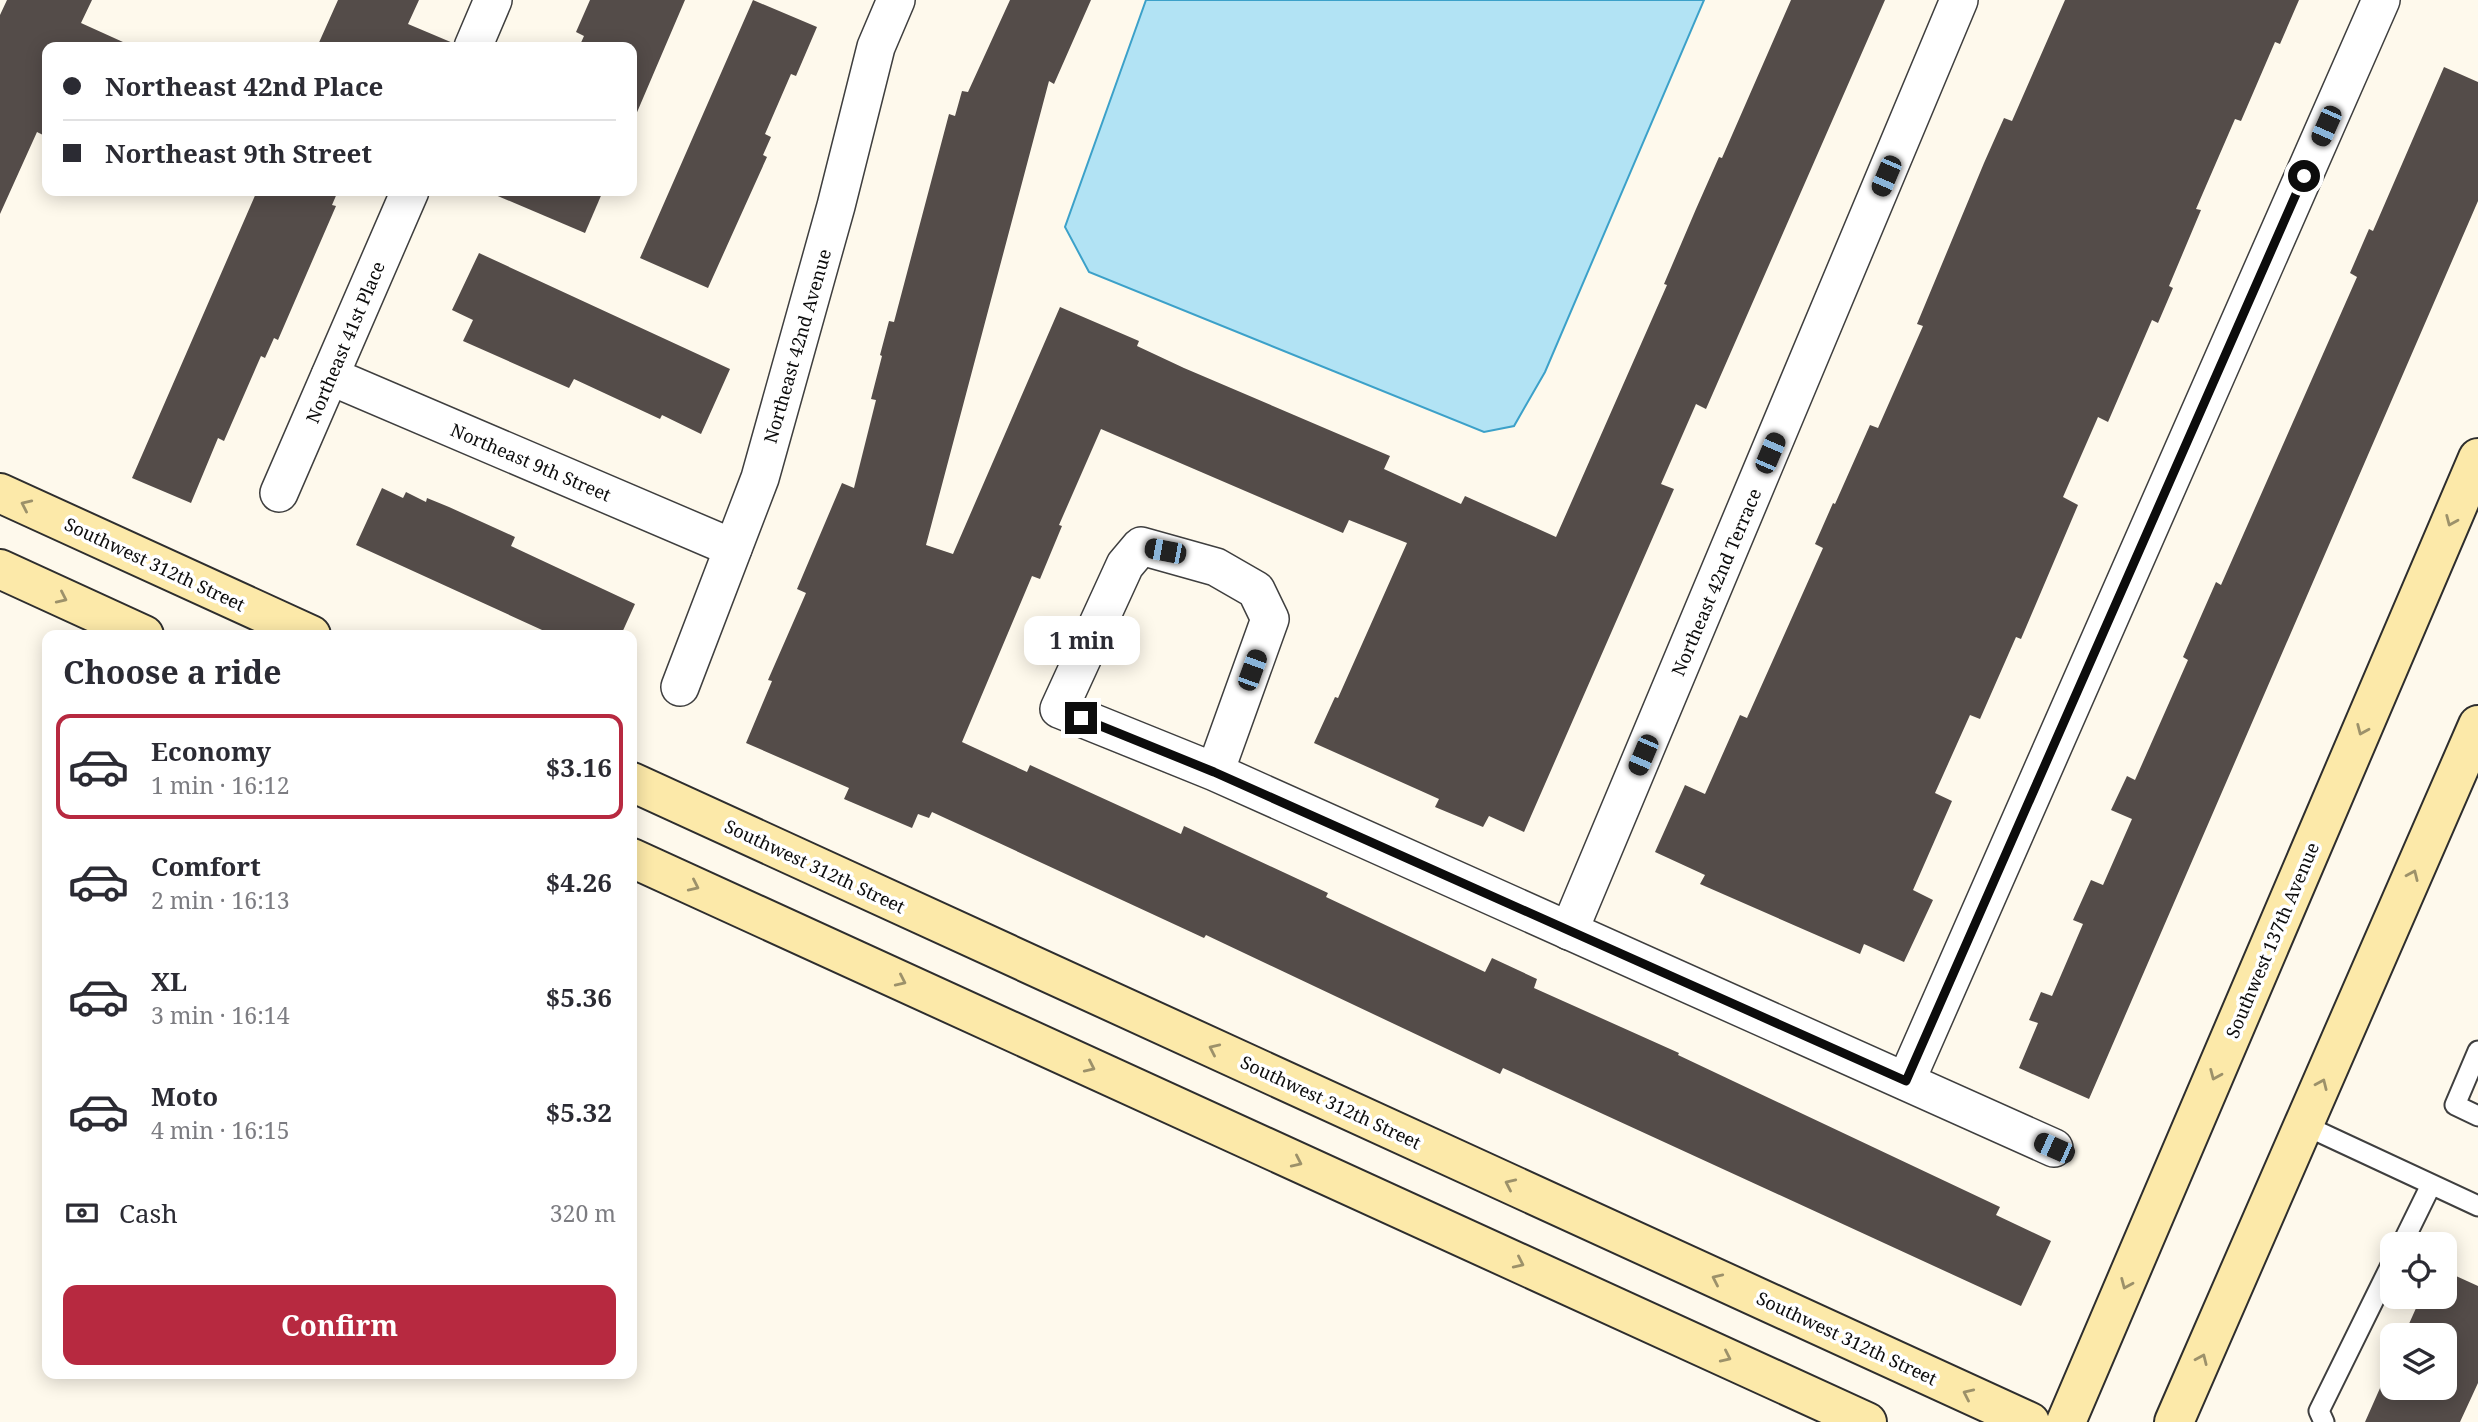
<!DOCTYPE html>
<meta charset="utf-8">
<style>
body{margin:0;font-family:"Noto Serif",serif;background:#f7f7f7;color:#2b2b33;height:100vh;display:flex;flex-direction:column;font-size:26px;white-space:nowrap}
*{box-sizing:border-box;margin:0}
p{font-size:23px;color:#7c7c81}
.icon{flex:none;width:38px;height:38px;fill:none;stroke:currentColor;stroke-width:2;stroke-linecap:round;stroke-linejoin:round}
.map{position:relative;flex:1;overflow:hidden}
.details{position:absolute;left:42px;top:630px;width:595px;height:749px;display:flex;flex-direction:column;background:#fff;border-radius:14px;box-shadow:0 4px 18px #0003}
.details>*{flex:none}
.guide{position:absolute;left:42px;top:42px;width:595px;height:154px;border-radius:14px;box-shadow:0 4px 18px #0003;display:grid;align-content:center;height:154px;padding:0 21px;background:#fff}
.controls{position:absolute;left:2380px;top:1232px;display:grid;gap:14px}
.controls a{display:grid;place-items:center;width:77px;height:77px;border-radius:14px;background:#fff;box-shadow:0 4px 18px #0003;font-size:35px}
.end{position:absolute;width:32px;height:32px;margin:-16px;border:9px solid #0c0c0c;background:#fff;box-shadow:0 0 0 4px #fff}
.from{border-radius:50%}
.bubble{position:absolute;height:49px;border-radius:14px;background:#fff;box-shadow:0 4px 18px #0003;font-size:23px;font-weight:700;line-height:49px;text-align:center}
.car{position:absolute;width:21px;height:42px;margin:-21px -10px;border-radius:9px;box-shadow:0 0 5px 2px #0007;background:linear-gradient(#222 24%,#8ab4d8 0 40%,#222 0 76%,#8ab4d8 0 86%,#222 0)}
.guide b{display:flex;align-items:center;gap:24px;height:66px;font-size:26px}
.guide b+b{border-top:2px solid #e1e1e2}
.guide i{width:18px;height:18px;background:#2b2b33}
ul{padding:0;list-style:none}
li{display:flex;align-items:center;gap:21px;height:105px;margin:0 14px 10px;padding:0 7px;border:4px solid transparent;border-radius:14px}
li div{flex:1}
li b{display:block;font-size:26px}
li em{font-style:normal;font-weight:700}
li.selected{border-color:#b72940}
li>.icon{width:63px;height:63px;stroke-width:1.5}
h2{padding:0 21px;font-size:32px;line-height:84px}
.pay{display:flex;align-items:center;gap:18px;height:77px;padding:0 21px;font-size:26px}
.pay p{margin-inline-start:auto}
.cta{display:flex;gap:14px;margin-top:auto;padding:14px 21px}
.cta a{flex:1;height:80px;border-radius:14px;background:#b72940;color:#fff;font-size:28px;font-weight:700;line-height:80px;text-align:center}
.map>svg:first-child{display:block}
.water{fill:#b2e3f4;stroke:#3ca1c9;stroke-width:2}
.building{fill:#544c49}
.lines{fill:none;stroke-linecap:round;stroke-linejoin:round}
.lane-casing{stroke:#3f3f3f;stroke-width:23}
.street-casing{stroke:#3f3f3f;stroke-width:40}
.secondary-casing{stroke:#2e2e2e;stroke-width:42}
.lane{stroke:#fff;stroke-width:19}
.street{stroke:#fff;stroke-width:37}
.secondary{stroke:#fce9a9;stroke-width:38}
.oneway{stroke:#9c916a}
.route{stroke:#0c0c0c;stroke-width:9}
.labels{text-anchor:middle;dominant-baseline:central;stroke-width:7;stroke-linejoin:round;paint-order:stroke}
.street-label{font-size:18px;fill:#0c0c0c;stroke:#fff}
</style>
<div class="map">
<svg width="2478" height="1422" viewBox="0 0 2478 1422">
<rect width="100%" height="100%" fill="#fef9ec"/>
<polygon class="water" points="1146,0 1704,0 1545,372 1514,426 1484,432 1089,272 1065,227"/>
<g class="building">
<polygon points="7,0 92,0 81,23 134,47 47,47 47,137 37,132 0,214 0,15"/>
<polygon points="338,0 419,0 408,24 453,43 452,47 317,47"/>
<polygon points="590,0 685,0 632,124 632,47 579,47 584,36 576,32"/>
<polygon points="753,0 817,27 796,76 791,74 765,134 771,137 763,155 767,157 708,288 640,258"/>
<polygon points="1010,0 1091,0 1054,84 1049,81 926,545 953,554 1060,307 1139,341 1137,346 1184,368 1390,456 1384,469 1461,504 1465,496 1556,537 1667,285 1664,284 1696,209 1719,157 1722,158 1791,0 1885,0 1706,409 1696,404 1661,484 1674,489 1524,832 1489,816 1483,827 1435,807 1439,799 1314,743 1335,697 1338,698 1407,543 1349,520 1343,533 1101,429 1059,525 1062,526 1040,579 1032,576 962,742 1027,772 1030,765 1181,834 1184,826 1328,893 1326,897 1485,972 1492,958 1537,979 1534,988 1679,1053 1678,1055 2000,1207 1996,1215 2051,1241 2021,1306 1503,1068 1500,1074 1206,935 1204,938 932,812 929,818 918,814 912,828 844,799 849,788 746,743 772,681 768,680 806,593 797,589 842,483 854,488 876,400 871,399 882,356 880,355 889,321 894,322 949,114 955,116 962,91 968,92"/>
<polygon points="2065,0 2299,0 2280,44 2275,42 2241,121 2235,119 2196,209 2201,210 2169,286 2173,288 2158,323 2152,320 2108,422 2098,417 2063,497 2078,505 2021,639 2016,637 1980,719 1970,715 1935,793 1952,801 1913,890 1933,900 1904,962 1864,944 1860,954 1700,884 1705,875 1655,852 1685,785 1705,794 1740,715 1747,718 1823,548 1815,544 1833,503 1835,504 1870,425 1878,428 1923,326 1917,324 1984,163 2004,118 2012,121"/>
<polygon points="2444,67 2478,82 2478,201 2089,1099 2019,1068 2038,1023 2029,1020 2041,992 2052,996 2083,924 2073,920 2091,880 2103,885 2132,819 2111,810 2127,776 2135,780 2188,660 2183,657 2216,582 2221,585 2357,277 2350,273 2369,229 2373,231"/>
<polygon points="257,191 338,191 332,205 336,206 278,340 274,338 265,358 261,356 224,441 218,438 191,503 132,478"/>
<polygon points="486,191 603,191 585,233"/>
<polygon points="479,253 730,369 701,434 662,415 660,419 574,379 569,388 463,341 473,320 452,310"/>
<polygon points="382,488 403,498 406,492 426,502 427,498 449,507 515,537 511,546 635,604 621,635 553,635 356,545"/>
<polygon points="2445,1271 2478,1286 2478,1383 2460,1422 2365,1422 2392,1361 2392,1388 2445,1388 2445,1335 2404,1335 2421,1297 2445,1297"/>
</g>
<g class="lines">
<g class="lane-casing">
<g id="lane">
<polyline points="2478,1051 2455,1105 2478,1116"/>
<polyline points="2304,1125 2478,1206"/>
<polyline points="2402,1244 2431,1185"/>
<polyline points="2324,1422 2319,1411 2392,1263"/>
</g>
</g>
<g class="street-casing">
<g id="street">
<polyline points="473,47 493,0"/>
<polyline points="330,376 733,548"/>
<polyline points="279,493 410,191"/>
<polyline points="680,687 760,478 836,206 876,47 896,0"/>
<polyline points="1215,772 1270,619 1256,590 1216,567 1141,546 1125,565 1059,709 1215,772 2054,1148"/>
<polyline points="1569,931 1959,0"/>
<polyline points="1906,1081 2381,0"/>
</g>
</g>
<g class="secondary-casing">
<g id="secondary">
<polyline points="0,493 311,635"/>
<polyline points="0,569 144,635"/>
<polyline points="632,782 2030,1422"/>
<polyline points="632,858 1867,1422"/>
<polyline points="2066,1422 2478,458"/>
<polyline points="2174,1422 2478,725"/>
</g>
</g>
<use href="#lane" class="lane"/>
<use href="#street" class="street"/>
<use href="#secondary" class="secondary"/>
</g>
<defs><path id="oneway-chevron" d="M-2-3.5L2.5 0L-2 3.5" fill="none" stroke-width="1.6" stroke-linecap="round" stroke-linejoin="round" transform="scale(1.75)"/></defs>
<g class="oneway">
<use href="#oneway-chevron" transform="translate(26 505) rotate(-155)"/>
<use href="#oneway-chevron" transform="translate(2451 521) rotate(113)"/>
<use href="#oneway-chevron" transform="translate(62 598) rotate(25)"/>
<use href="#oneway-chevron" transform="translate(2362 730) rotate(113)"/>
<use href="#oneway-chevron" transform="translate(2413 875) rotate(-66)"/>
<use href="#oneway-chevron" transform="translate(694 886) rotate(25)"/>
<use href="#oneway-chevron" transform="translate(901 981) rotate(25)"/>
<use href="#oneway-chevron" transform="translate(1214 1049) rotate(-155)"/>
<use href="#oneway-chevron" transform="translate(1090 1067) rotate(25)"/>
<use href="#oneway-chevron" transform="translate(2215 1075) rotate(113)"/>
<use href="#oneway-chevron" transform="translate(2322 1084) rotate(-66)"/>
<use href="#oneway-chevron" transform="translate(1297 1162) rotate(25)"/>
<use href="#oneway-chevron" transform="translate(1510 1184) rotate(-155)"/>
<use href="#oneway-chevron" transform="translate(1519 1263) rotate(25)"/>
<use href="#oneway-chevron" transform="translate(1717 1279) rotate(-155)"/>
<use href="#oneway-chevron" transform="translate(2126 1284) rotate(113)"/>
<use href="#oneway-chevron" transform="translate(1726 1357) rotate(25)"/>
<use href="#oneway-chevron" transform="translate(2202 1359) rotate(-66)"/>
<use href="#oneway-chevron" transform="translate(1968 1394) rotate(-155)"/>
</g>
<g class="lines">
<polyline class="route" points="1081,718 1214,772 1906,1081 2304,176"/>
</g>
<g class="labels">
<g class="street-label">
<text transform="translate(345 342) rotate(-67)">Northeast 41st Place</text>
<text transform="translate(797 346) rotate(-74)">Northeast 42nd Avenue</text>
<text transform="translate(531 462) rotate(23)">Northeast 9th Street</text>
<text transform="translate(155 564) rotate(25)">Southwest 312th Street</text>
<text transform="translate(1716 582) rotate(-67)">Northeast 42nd Terrace</text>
<text transform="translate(815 866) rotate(25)">Southwest 312th Street</text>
<text transform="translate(2272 940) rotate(-67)">Southwest 137th Avenue</text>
<text transform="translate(1331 1102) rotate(25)">Southwest 312th Street</text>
<text transform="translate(1847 1338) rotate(25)">Southwest 312th Street</text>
</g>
</g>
</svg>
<div class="controls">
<a><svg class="icon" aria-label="locate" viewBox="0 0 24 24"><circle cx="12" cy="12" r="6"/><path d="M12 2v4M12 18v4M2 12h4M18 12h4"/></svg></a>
<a><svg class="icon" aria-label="layers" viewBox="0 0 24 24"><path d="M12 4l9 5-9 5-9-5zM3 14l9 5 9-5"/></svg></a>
</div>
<i class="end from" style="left:2304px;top:176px"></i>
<i class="end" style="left:1081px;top:718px"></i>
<div class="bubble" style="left:1024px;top:616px;width:116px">1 min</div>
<i class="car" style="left:2326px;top:126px;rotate:204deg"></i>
<i class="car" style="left:1886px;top:176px;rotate:203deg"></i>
<i class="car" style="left:1770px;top:453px;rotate:23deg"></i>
<i class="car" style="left:1165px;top:551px;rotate:281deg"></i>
<i class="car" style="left:1252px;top:670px;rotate:20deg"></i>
<i class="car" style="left:1643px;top:755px;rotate:203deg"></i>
<i class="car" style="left:2054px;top:1148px;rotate:294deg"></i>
<div class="guide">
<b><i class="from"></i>Northeast 42nd Place</b>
<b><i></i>Northeast 9th Street</b>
</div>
<section class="details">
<h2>Choose a ride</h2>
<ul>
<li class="selected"><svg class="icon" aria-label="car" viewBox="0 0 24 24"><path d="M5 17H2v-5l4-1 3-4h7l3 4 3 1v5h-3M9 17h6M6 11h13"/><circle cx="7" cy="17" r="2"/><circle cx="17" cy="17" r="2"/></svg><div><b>Economy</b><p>1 min · 16:12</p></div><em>$3.16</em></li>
<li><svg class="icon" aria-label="car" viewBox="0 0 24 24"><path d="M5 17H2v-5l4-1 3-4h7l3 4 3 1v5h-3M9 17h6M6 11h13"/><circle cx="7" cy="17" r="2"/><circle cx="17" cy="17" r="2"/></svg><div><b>Comfort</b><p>2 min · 16:13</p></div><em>$4.26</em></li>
<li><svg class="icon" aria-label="car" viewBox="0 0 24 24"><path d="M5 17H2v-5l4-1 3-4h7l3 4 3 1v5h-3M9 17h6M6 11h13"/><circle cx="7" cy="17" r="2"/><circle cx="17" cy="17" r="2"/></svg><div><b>XL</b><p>3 min · 16:14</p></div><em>$5.36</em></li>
<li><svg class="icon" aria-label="car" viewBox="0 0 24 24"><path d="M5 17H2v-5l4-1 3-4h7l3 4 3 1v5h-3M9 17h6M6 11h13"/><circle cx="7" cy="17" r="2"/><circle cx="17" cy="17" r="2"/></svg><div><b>Moto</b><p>4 min · 16:15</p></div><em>$5.32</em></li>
</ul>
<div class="pay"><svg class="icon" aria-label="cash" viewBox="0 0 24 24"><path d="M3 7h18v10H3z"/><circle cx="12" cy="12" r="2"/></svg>Cash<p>320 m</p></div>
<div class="cta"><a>Confirm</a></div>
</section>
</div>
